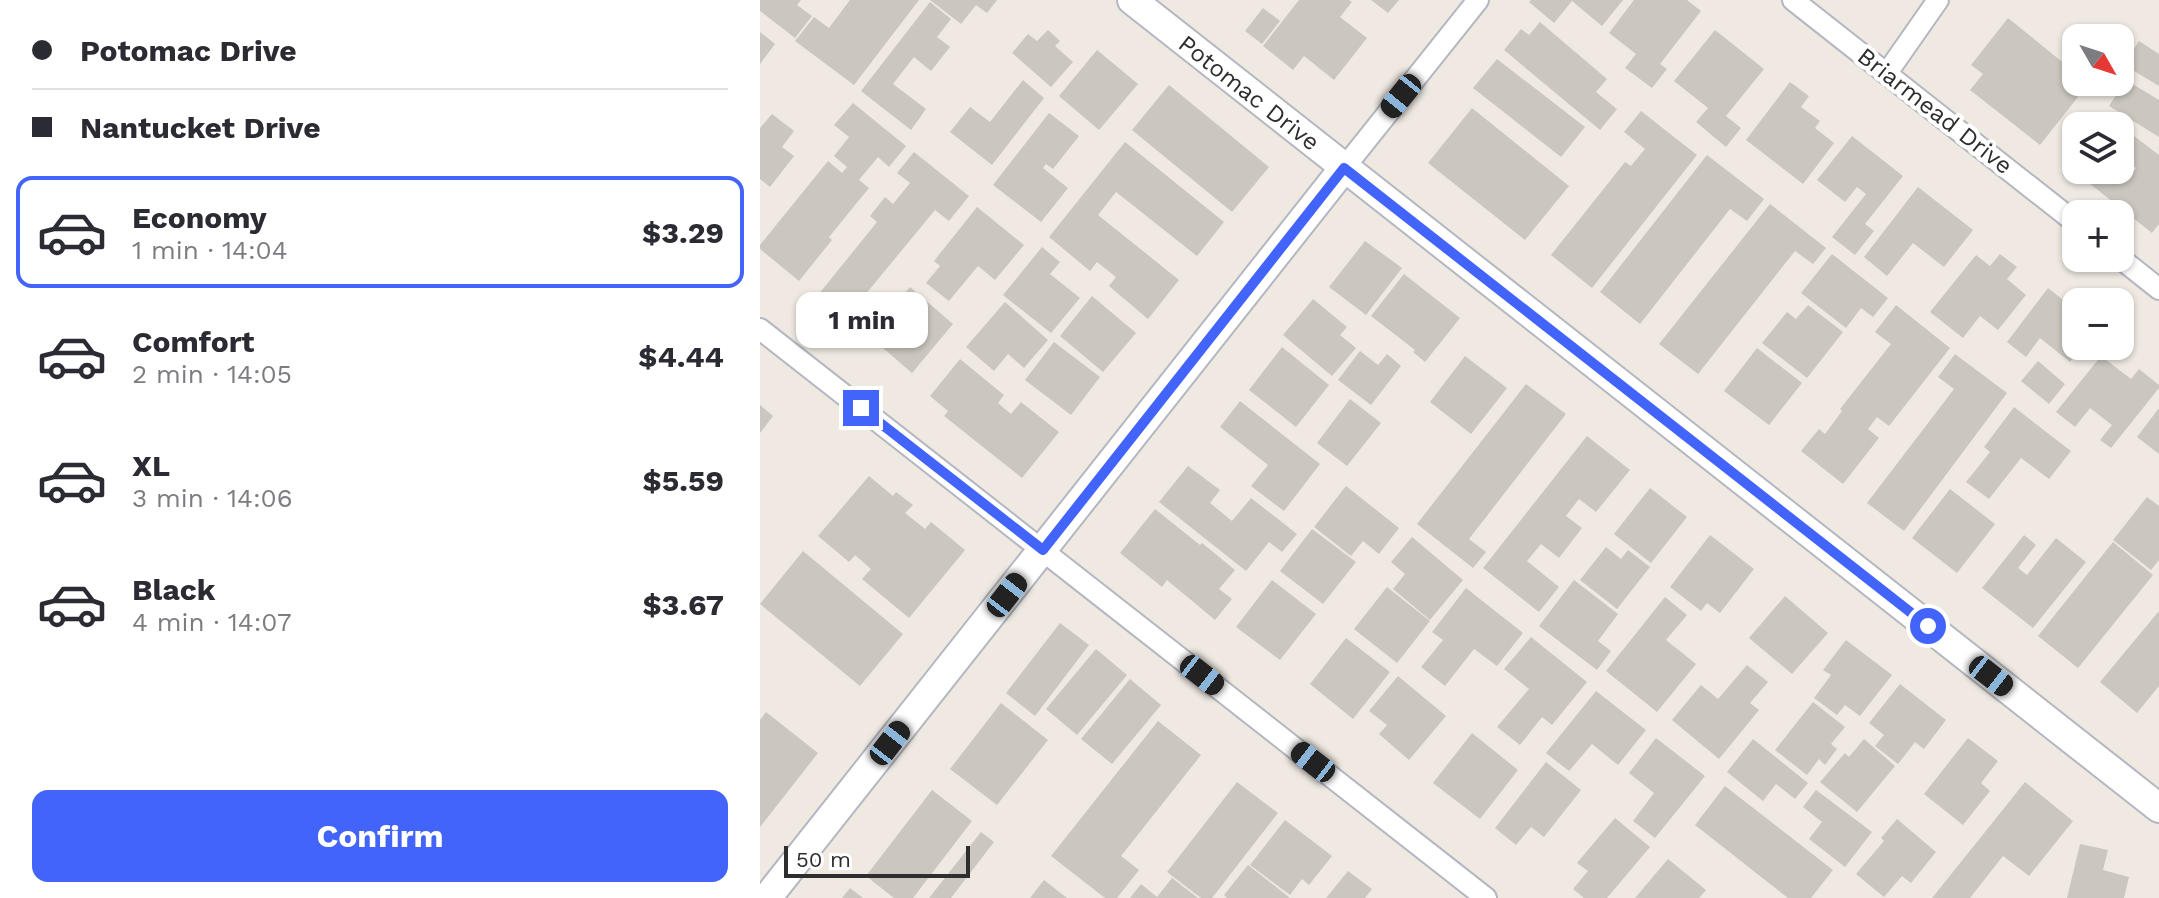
<!DOCTYPE html>
<meta charset="utf-8">
<style>
body{margin:0;font-family:"Work Sans",sans-serif;background:#f2f2f3;color:#2b2b33;height:100vh;display:flex;flex-direction:column;font-size:30px;white-space:nowrap}
*{box-sizing:border-box;margin:0}
p{font-size:26px;color:#7c7c81}
.icon{flex:none;width:44px;height:44px;fill:none;stroke:currentColor;stroke-width:2;stroke-linecap:round;stroke-linejoin:round}
.map{position:relative;flex:1;overflow:hidden}
.sheet{display:flex;flex-direction:column;background:#fff;width:760px}
.sheet>*{flex:none}
.banner{display:grid;align-content:center;height:176px;padding:0 32px;background:#fff}
.needle{width:52px;rotate:129deg}
.controls{position:absolute;left:1302px;top:24px;display:grid;gap:16px}
.controls a{display:grid;place-items:center;width:72px;height:72px;border-radius:16px;background:#fff;box-shadow:0 2px 6px #0004;font-size:40px}
.scale{position:absolute;left:24px;bottom:20px;width:186px;box-sizing:border-box;padding-left:8px;border:4px solid #2e2e2e;border-top:0;font-size:22px;line-height:28px;white-space:nowrap;color:#2e2e2e;-webkit-text-stroke:6px #fff;paint-order:stroke}
.end{position:absolute;width:36px;height:36px;margin:-18px;border:10px solid #4264fb;background:#fff;box-shadow:0 0 0 4px #fff}
.from{border-radius:50%}
.bubble{position:absolute;height:56px;border-radius:16px;background:#fff;box-shadow:0 2px 6px #0004;font-size:26px;font-weight:700;line-height:56px;text-align:center}
.car{position:absolute;width:24px;height:48px;margin:-24px -12px;border-radius:10px;box-shadow:0 0 6px 2px #0007;background:linear-gradient(#222 24%,#8ab4d8 0 40%,#222 0 76%,#8ab4d8 0 86%,#222 0)}
.banner b{display:flex;align-items:center;gap:28px;height:76px;font-size:30px}
.banner b+b{border-top:2px solid #e1e1e2}
.banner i{width:20px;height:20px;background:#2b2b33}
ul{padding:0;list-style:none}
li{display:flex;align-items:center;gap:24px;height:112px;margin:0 16px 12px;padding:0 16px;border:4px solid transparent;border-radius:16px}
li div{flex:1}
li b{display:block;font-size:30px}
li em{font-style:normal;font-weight:700}
li.on{border-color:#4264fb}
li>.icon{width:72px;height:72px;stroke-width:1.5}
.primary-button{display:flex;gap:16px;margin-top:auto;padding:16px 32px}
.primary-button a{flex:1;height:92px;border-radius:16px;background:#4264fb;color:#fff;font-size:32px;font-weight:700;line-height:92px;text-align:center}
main{display:flex;flex:1;min-height:0}
.map>svg:first-child{display:block}
.building{fill:#cbc7bf}
.lines{fill:none;stroke-linecap:round;stroke-linejoin:round}
.street-casing{stroke:#b4b7c1;stroke-width:24}
.secondary-casing{stroke:#b4b7c1;stroke-width:32}
.street{stroke:#fff;stroke-width:20}
.secondary{stroke:#fff;stroke-width:28}
.route{stroke:#4264fb;stroke-width:10}
.labels{text-anchor:middle;dominant-baseline:central;stroke-width:8;stroke-linejoin:round;paint-order:stroke}
.street-label{font-size:24px;fill:#2e2e2e;stroke:#fff}
</style>
<main>
<section class="sheet">
<div class="banner">
<b><i class="from"></i>Potomac Drive</b>
<b><i></i>Nantucket Drive</b>
</div>
<ul>
<li class="on"><svg class="icon" aria-label="car" viewBox="0 0 24 24"><path d="M5 17H2v-5l4-1 3-4h7l3 4 3 1v5h-3M9 17h6M6 11h13"/><circle cx="7" cy="17" r="2"/><circle cx="17" cy="17" r="2"/></svg><div><b>Economy</b><p>1 min · 14:04</p></div><em>$3.29</em></li>
<li><svg class="icon" aria-label="car" viewBox="0 0 24 24"><path d="M5 17H2v-5l4-1 3-4h7l3 4 3 1v5h-3M9 17h6M6 11h13"/><circle cx="7" cy="17" r="2"/><circle cx="17" cy="17" r="2"/></svg><div><b>Comfort</b><p>2 min · 14:05</p></div><em>$4.44</em></li>
<li><svg class="icon" aria-label="car" viewBox="0 0 24 24"><path d="M5 17H2v-5l4-1 3-4h7l3 4 3 1v5h-3M9 17h6M6 11h13"/><circle cx="7" cy="17" r="2"/><circle cx="17" cy="17" r="2"/></svg><div><b>XL</b><p>3 min · 14:06</p></div><em>$5.59</em></li>
<li><svg class="icon" aria-label="car" viewBox="0 0 24 24"><path d="M5 17H2v-5l4-1 3-4h7l3 4 3 1v5h-3M9 17h6M6 11h13"/><circle cx="7" cy="17" r="2"/><circle cx="17" cy="17" r="2"/></svg><div><b>Black</b><p>4 min · 14:07</p></div><em>$3.67</em></li>
</ul>
<div class="primary-button"><a>Confirm</a></div>
</section>
<div class="map">
<svg width="1399" height="898" viewBox="0 0 1399 898">
<rect width="100%" height="100%" fill="#efe9e1"/>
<g class="building">
<polygon points="0,0 41,0 37,5 52,16 35,38 0,11"/>
<polygon points="90,0 159,0 94,85 35,41 54,17 69,28"/>
<polygon points="170,0 237,0 227,13 216,5 201,24"/>
<polygon points="539,0 589,0 592,2 580,17 607,38 574,80 544,56 533,70 503,46"/>
<polygon points="611,0 639,0 628,13"/>
<polygon points="771,0 863,0 842,26 812,1 794,23 769,2"/>
<polygon points="874,0 927,0 941,11 900,64 907,69 892,88 865,68 876,54 849,33"/>
<polygon points="170,2 191,19 177,37 190,47 171,71 154,57 133,84 166,109 151,130 101,91"/>
<polygon points="503,8 520,21 502,44 485,31"/>
<polygon points="1248,18 1316,73 1316,78 1308,88 1318,97 1280,145 1210,90 1223,74 1211,65"/>
<polygon points="780,22 847,79 836,92 857,109 840,130 744,50 761,29 769,35"/>
<polygon points="288,30 300,41 295,46 313,62 291,87 252,53 268,34 277,41"/>
<polygon points="955,30 1004,69 966,116 981,128 966,147 936,122 948,108 914,81"/>
<polygon points="0,32 15,44 0,64"/>
<polygon points="1379,41 1399,54 1399,86 1364,65"/>
<polygon points="337,50 378,84 339,130 299,96"/>
<polygon points="737,59 825,127 801,157 713,88"/>
<polygon points="263,80 284,98 232,165 190,132 210,107 230,122"/>
<polygon points="1366,80 1399,100 1399,137 1349,106"/>
<polygon points="1030,82 1049,96 1041,107 1060,121 1055,128 1074,143 1043,184 986,140"/>
<polygon points="409,85 509,167 472,212 372,130"/>
<polygon points="93,103 146,146 129,167 118,157 99,180 109,188 69,237 72,240 39,281 0,249 0,245 68,161 82,173 87,167 74,156 89,137 74,125"/>
<polygon points="712,108 809,186 765,240 668,163"/>
<polygon points="881,111 937,155 832,288 791,255 865,162 871,166 885,149 864,132"/>
<polygon points="289,113 319,136 293,169 286,164 283,168 308,188 281,222 233,185"/>
<polygon points="12,114 34,131 22,147 34,156 10,187 0,179 0,128"/>
<polygon points="1370,133 1399,155 1399,224 1392,233 1315,172 1316,170 1354,170 1366,180 1376,168 1360,155 1360,146"/>
<polygon points="1092,136 1143,176 1105,224 1114,231 1095,255 1072,237 1106,194 1097,187 1085,202 1057,180"/>
<polygon points="365,142 464,222 437,256 356,192 338,215 419,280 388,319 349,286 356,277 337,262 330,271 289,237"/>
<polygon points="154,152 209,196 189,221 175,210 86,318 58,295 117,222 110,216 125,197 133,204 150,183 137,173"/>
<polygon points="947,155 1004,199 987,221 970,209 880,324 840,292"/>
<polygon points="1158,187 1213,230 1184,267 1153,243 1127,276 1104,257"/>
<polygon points="1010,204 1066,248 1053,264 1035,251 938,374 899,344"/>
<polygon points="217,207 264,245 235,280 218,266 189,301 166,283 180,266 174,261"/>
<polygon points="605,241 642,268 606,315 569,287"/>
<polygon points="282,247 300,262 290,274 320,298 291,333 243,295"/>
<polygon points="1072,254 1128,298 1113,317 1101,308 1086,328 1041,293"/>
<polygon points="1240,254 1257,267 1247,279 1266,295 1238,330 1220,316 1203,338 1170,312 1216,255 1230,266"/>
<polygon points="644,274 700,318 665,362 653,352 655,350 611,316"/>
<polygon points="150,287 193,324 152,373 109,336"/>
<polygon points="1288,288 1316,310 1316,346 1323,346 1310,362 1280,338 1266,357 1247,342"/>
<polygon points="332,296 376,333 343,372 300,336"/>
<polygon points="553,299 587,327 580,335 596,348 572,376 523,335"/>
<polygon points="245,302 288,340 264,368 248,354 234,371 206,347"/>
<polygon points="1048,305 1083,332 1047,378 1002,343 1027,312 1036,319"/>
<polygon points="1136,305 1190,348 1129,426 1117,417 1108,429 1119,438 1083,484 1041,451 1059,429 1065,434 1082,411 1080,409 1131,344 1115,332"/>
<polygon points="294,342 340,377 311,415 265,380"/>
<polygon points="522,347 569,385 536,427 489,390"/>
<polygon points="997,348 1042,383 1009,425 964,391"/>
<polygon points="600,351 618,365 627,354 641,366 611,405 578,380"/>
<polygon points="1195,354 1247,393 1144,531 1107,503 1194,389 1178,377"/>
<polygon points="705,356 747,388 711,434 670,402"/>
<polygon points="1341,356 1371,379 1379,369 1399,385 1399,388 1351,448 1340,440 1352,425 1330,408 1315,427 1296,412"/>
<polygon points="200,359 244,395 238,403 251,414 261,402 299,432 262,478 184,416 188,411 170,396"/>
<polygon points="1278,361 1305,384 1289,404 1261,381"/>
<polygon points="766,384 806,414 709,539 726,552 713,568 657,524"/>
<polygon points="590,399 621,423 587,466 557,443"/>
<polygon points="480,401 560,464 524,511 491,486 508,465 460,427"/>
<polygon points="0,405 13,416 0,433"/>
<polygon points="1254,407 1311,451 1289,479 1261,458 1229,499 1206,482 1230,452 1224,447"/>
<polygon points="1399,408 1399,454 1377,437"/>
<polygon points="827,436 870,470 836,512 819,499 806,516 822,528 799,558 781,544 767,561 799,587 779,612 723,568"/>
<polygon points="428,466 460,490 450,503 472,521 491,498 537,534 522,552 509,542 486,571 399,502"/>
<polygon points="109,476 133,496 136,492 153,505 145,513 165,529 171,522 205,550 149,618 102,579 111,569 95,555 89,562 58,536"/>
<polygon points="586,486 639,528 619,554 603,541 591,556 554,527"/>
<polygon points="890,488 927,517 891,563 854,534"/>
<polygon points="1190,489 1235,524 1197,573 1152,538"/>
<polygon points="1387,497 1399,506 1399,560 1391,570 1353,540"/>
<polygon points="395,509 440,545 442,543 475,570 459,589 472,599 455,620 407,580 402,587 360,553"/>
<polygon points="552,529 596,562 563,604 520,571"/>
<polygon points="950,535 994,569 960,613 947,603 941,611 910,587"/>
<polygon points="1264,535 1276,545 1258,568 1267,575 1296,538 1326,562 1273,628 1222,588"/>
<polygon points="652,537 703,580 670,620 633,589 645,574 631,562"/>
<polygon points="1353,542 1393,575 1318,668 1278,636"/>
<polygon points="846,547 861,559 868,550 890,567 857,609 820,580"/>
<polygon points="43,551 143,634 100,686 0,604"/>
<polygon points="512,580 556,614 520,660 476,627"/>
<polygon points="814,580 858,614 838,641 851,651 837,670 779,626"/>
<polygon points="627,587 670,621 637,663 594,629"/>
<polygon points="706,588 763,633 737,666 714,649 685,686 661,667 683,640 672,632"/>
<polygon points="1025,596 1068,633 1032,674 989,638"/>
<polygon points="905,597 927,615 906,640 936,664 897,712 846,671"/>
<polygon points="1399,611 1399,686 1377,713 1340,682"/>
<polygon points="300,623 329,645 275,716 246,693"/>
<polygon points="771,637 827,682 792,725 782,717 760,745 737,727 769,689 744,669"/>
<polygon points="586,638 630,672 593,719 550,684"/>
<polygon points="1086,640 1132,675 1100,716 1085,705 1077,715 1054,698 1071,675 1063,670"/>
<polygon points="336,649 367,675 317,735 286,709"/>
<polygon points="987,665 1008,682 990,703 999,710 959,759 912,720 941,685 958,699"/>
<polygon points="638,676 686,716 649,760 619,734 627,725 609,711"/>
<polygon points="370,679 401,705 352,764 321,739"/>
<polygon points="1140,684 1186,720 1164,749 1155,742 1138,764 1115,746 1124,735 1109,723"/>
<polygon points="836,691 886,730 858,765 832,744 809,771 786,753"/>
<polygon points="1053,702 1085,727 1071,744 1077,749 1065,765 1059,759 1047,775 1015,750"/>
<polygon points="241,703 288,740 237,805 190,769"/>
<polygon points="6,712 58,753 0,827 0,720"/>
<polygon points="398,721 441,755 361,856 379,870 357,898 345,898 291,856"/>
<polygon points="712,733 758,770 720,819 673,783"/>
<polygon points="896,738 945,776 895,838 873,821 894,793 869,773"/>
<polygon points="1208,738 1238,761 1221,783 1230,791 1203,825 1164,794"/>
<polygon points="993,739 1048,783 1035,799 1016,784 1003,801 967,772"/>
<polygon points="1104,739 1135,766 1097,812 1060,782 1085,753 1089,757"/>
<polygon points="786,762 821,790 784,837 771,827 756,845 735,828"/>
<polygon points="477,782 518,813 452,898 441,898 407,872"/>
<polygon points="1265,782 1313,821 1269,876 1243,856 1210,898 1172,898"/>
<polygon points="965,786 1073,870 1051,898 1028,898 935,825"/>
<polygon points="172,790 212,821 153,898 134,898 106,876"/>
<polygon points="1056,790 1112,832 1085,867 1049,839 1062,822 1043,807"/>
<polygon points="855,818 890,847 847,898 824,898 813,889 828,871 817,863"/>
<polygon points="1137,819 1176,852 1151,883 1142,876 1124,897 1096,874 1124,841 1121,838"/>
<polygon points="525,820 572,856 549,885 542,879 530,895 490,865"/>
<polygon points="221,832 234,842 191,898 169,898"/>
<polygon points="1320,844 1348,850 1343,870 1369,877 1364,898 1307,898"/>
<polygon points="908,859 946,890 939,898 875,898"/>
<polygon points="488,865 530,898 467,898 464,895"/>
<polygon points="588,871 612,889 605,898 566,898"/>
<polygon points="412,878 438,898 370,898 381,884 397,897"/>
<polygon points="284,880 307,898 270,898"/>
<polygon points="90,888 103,898 82,898"/>
</g>
<g class="lines">
<g class="street-casing">
<g id="street">
<polyline points="1033,0 1316,223"/>
<polyline points="1127,73 1178,0"/>
<polyline points="584,168 718,0"/>
<polyline points="1360,258 1399,289"/>
<polyline points="0,329 726,898"/>
</g>
</g>
<g class="secondary-casing">
<g id="secondary">
<polyline points="372,0 1399,808"/>
<polyline points="7,898 584,168"/>
</g>
</g>
<use href="#street" class="street"/>
<use href="#secondary" class="secondary"/>
</g>
<g class="lines">
<polyline class="route" points="101,408 283,550 584,168 1168,626"/>
</g>
<g class="labels">
<g class="street-label">
<text transform="translate(489 93) rotate(38)">Potomac Drive</text>
<text transform="translate(1175 111) rotate(38)">Briarmead Drive</text>
</g>
</g>
</svg>
<div class="controls">
<a><svg class="needle" viewBox="-14 -14 28 28"><path d="M0-13l5 13h-10z" fill="#e53935"/><path d="M0 13l5-13h-10z" fill="#7c7c81"/></svg></a>
<a><svg class="icon" aria-label="layers" viewBox="0 0 24 24"><path d="M12 4l9 5-9 5-9-5zM3 14l9 5 9-5"/></svg></a>
<a>+</a>
<a>−</a>
</div>
<div class="scale">50 m</div>
<i class="end from" style="left:1168px;top:626px"></i>
<i class="end" style="left:101px;top:408px"></i>
<div class="bubble" style="left:36px;top:292px;width:132px">1 min</div>
<i class="car" style="left:641px;top:96px;rotate:219deg"></i>
<i class="car" style="left:247px;top:595px;rotate:38deg"></i>
<i class="car" style="left:442px;top:675px;rotate:128deg"></i>
<i class="car" style="left:1231px;top:676px;rotate:128deg"></i>
<i class="car" style="left:130px;top:743px;rotate:38deg"></i>
<i class="car" style="left:553px;top:762px;rotate:308deg"></i>
</div>
</main>
